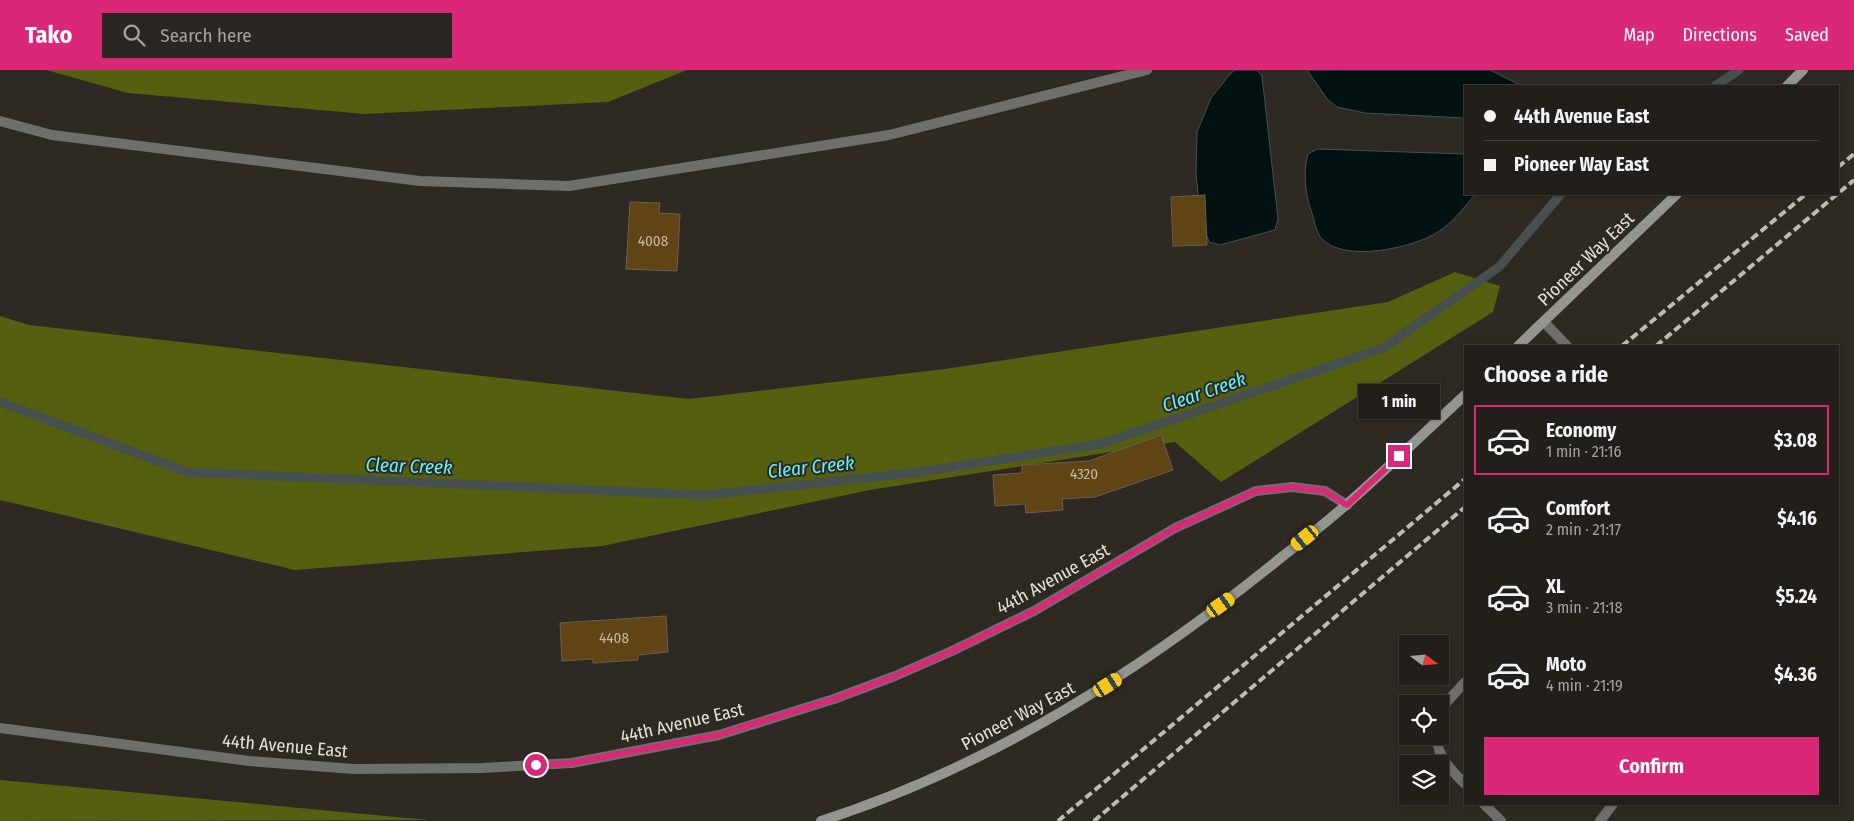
<!DOCTYPE html>
<meta charset="utf-8">
<style>
body{margin:0;font-family:"Fira Sans Condensed",sans-serif;background:#2a2723;color:#f1f3f6;height:100vh;display:flex;flex-direction:column;font-size:19px;white-space:nowrap}
*{box-sizing:border-box;margin:0}
p{font-size:16px;color:#a2a2a2}
.icon{flex:none;width:28px;height:28px;fill:none;stroke:currentColor;stroke-width:2;stroke-linecap:round;stroke-linejoin:round}
.map{position:relative;flex:1;overflow:hidden}
.side{position:absolute;left:1464px;top:275px;width:375px;height:460px;display:flex;flex-direction:column;background:#221f1a;border-radius:0px;box-shadow:0 1px 4px #0004,0 0 0 1px #3f3d39}
.side>*{flex:none}
.banner{position:absolute;left:1464px;top:15px;width:375px;height:110px;border-radius:0px;box-shadow:0 1px 4px #0004,0 0 0 1px #3f3d39;display:grid;align-content:center;height:110px;padding:0 20px;background:#221f1a}
.needle{width:32px;rotate:106deg}
.controls{position:absolute;left:1399px;top:565px;display:grid;gap:10px}
.controls a{display:grid;place-items:center;width:50px;height:50px;border-radius:0px;background:#221f1a;box-shadow:0 1px 4px #0004,0 0 0 1px #3f3d39;font-size:25px}
.end{position:absolute;width:22px;height:22px;margin:-11px;border:6px solid #db2777;background:#fff;box-shadow:0 0 0 2px #fff}
.from{border-radius:50%}
.bubble{position:absolute;height:35px;border-radius:0px;background:#221f1a;box-shadow:0 1px 4px #0004,0 0 0 1px #3f3d39;font-size:16px;font-weight:700;line-height:35px;text-align:center}
.car{position:absolute;width:15px;height:30px;margin:-15px -8px;border-radius:6px;box-shadow:0 0 4px 1px #0007;background:linear-gradient(#f5c518 24%,#345 0 40%,#f5c518 0 76%,#345 0 86%,#f5c518 0)}
.banner b{display:flex;align-items:center;gap:18px;height:48px;font-size:19px}
.banner b+b{border-top:1px solid #3f3d39}
.banner i{width:12px;height:12px;background:#f1f3f6}
ul{padding:0;list-style:none}
li{display:flex;align-items:center;gap:15px;height:70px;margin:0 10px 8px;padding:0 10px;border:2px solid transparent;border-radius:0px}
li div{flex:1}
li b{display:block;font-size:19px}
li em{font-style:normal;font-weight:700}
li.selected{border-color:#db2777}
li>.icon{width:45px;height:45px;stroke-width:1.5}
h2{padding:0 20px;font-size:22px;line-height:60px}
.primary-button{display:flex;gap:10px;margin-top:auto;padding:10px 20px}
.primary-button a{flex:1;height:58px;border-radius:0px;background:#db2777;color:#fff;font-size:20px;font-weight:700;line-height:58px;text-align:center}
header{display:flex;align-items:center;gap:30px;box-sizing:border-box;height:70px;padding:0 25px;background:#db2777;color:#fff}
header strong{font-size:24px}
nav{display:flex;gap:28px;margin-inline-start:auto;font-size:18px}
.search{width:350px;height:45px;background:#2a2723;display:flex;align-items:center;gap:12px;box-sizing:border-box;padding:0 18px;border-radius:0px;color:#a2a2a2;font-size:19px}
.map>svg:first-child{display:block}
.forest{fill:#565f10}
.water{fill:#021213;stroke:#46504f}
.lines{fill:none;stroke-linecap:round;stroke-linejoin:round}
.stream{stroke:#46504f;stroke-width:9}
.building{fill:#614414;stroke:#645f56}
.service{stroke:#6d6f6b;stroke-width:10}
.tertiary{stroke:#6d6f6b;stroke-width:10}
.secondary{stroke:#93968f;stroke-width:10}
.rail{stroke:#bebab5;stroke-width:4;stroke-dasharray:8 4;stroke-linecap:butt}
.route{stroke:#db2777;stroke-width:6}
.labels{text-anchor:middle;dominant-baseline:central;stroke-width:4;stroke-linejoin:round;paint-order:stroke}
.number-label{font-size:15px;fill:#c2b9a9}
.street-label{font-size:18px;fill:#e3e0db;stroke:#2e2922}
.water-label{font-size:19px;font-style:italic;fill:#63f3f9;stroke:#2e2922}
</style>
<header>
<strong>Tako</strong>
<div class="search"><svg class="icon" aria-label="search" viewBox="0 0 24 24"><circle cx="10" cy="10" r="6"/><path d="M15 15l6 6"/></svg>Search here</div>
<nav><a>Map</a><a>Directions</a><a>Saved</a></nav>
</header>
<div class="map">
<svg width="1854" height="751" viewBox="0 0 1854 751">
<rect width="100%" height="100%" fill="#2e2922"/>
<g class="forest">
<polygon points="46,0 687,0 608,32 365,44 128,23"/>
<polygon points="1455,202 1500,216 1493,242 1221,412 1175,372 870,420 602,476 295,500 0,430 0,246 29,255 689,329 945,299 1388,232"/>
<polygon points="0,710 429,750 0,751"/>
</g>
<g class="water">
<polygon points="1235,0 1257,0 1262,6 1278,149 1275,160 1220,175 1209,172 1200,145 1196,103 1197,62 1211,28 1230,4"/>
<polygon points="1307,0 1490,0 1522,16 1465,16 1465,48 1365,43 1337,37 1328,30"/>
<path d="M1317,79L1465,84V124H1475C1464,138 1453,152 1438,162C1413,178 1345,193 1322,169C1316,163 1314,148 1311,140C1305,123 1303,101 1308,84Z"/>
</g>
<g class="lines">
<g class="stream">
<polyline points="1715,16 1739,0"/>
<polyline points="0,332 187,402 704,425 912,403 1101,374 1383,278 1499,197 1561,124"/>
</g>
</g>
<g class="building">
<polygon points="1205,125 1207,175 1173,176 1171,127"/>
<polygon points="630,132 660,133 659,143 680,144 677,201 626,199"/>
<polygon points="1161,365 1173,400 1095,427 1062,429 1063,440 1026,443 1025,434 995,436 993,405 1022,403 1022,395 1089,391"/>
<polygon points="666,546 668,582 638,585 638,590 593,593 593,589 562,591 560,553"/>
</g>
<g class="lines">
<g class="service">
<polyline points="0,51 52,65 420,111 569,116 889,65 1147,0"/>
<polyline points="1544,252 1567,276"/>
<polyline points="1440,660 1446,633 1465,612"/>
<path d="M1438,666C1434,684 1454,703 1465,714"/>
<polyline points="1484,734 1501,751"/>
<polyline points="1600,751 1613,734"/>
</g>
<polyline class="tertiary" points="0,658 249,691 354,699 483,698 572,693 719,665 834,629 895,606 952,581 1034,541 1175,458 1256,421 1292,417 1325,421 1347,435"/>
<g class="secondary">
<polyline points="1787,16 1803,0"/>
<polyline points="1518,276 1677,124"/>
<path d="M821,751C992,696 1144,599 1283,486C1305,469 1327,452 1347,434C1387,399 1426,361 1465,325"/>
</g>
<g class="rail">
<polyline points="1838,97 1854,84"/>
<polyline points="1622,276 1806,124"/>
<polyline points="1656,276 1854,110"/>
<polyline points="1058,751 1465,409"/>
<polyline points="1094,751 1465,437"/>
</g>
</g>
<g class="lines">
<polyline class="route" points="536,695 572,693 718,665 834,629 895,606 952,581 1034,541 1175,458 1256,421 1292,417 1325,421 1347,435 1399,386"/>
</g>
<g class="labels">
<g class="number-label">
<text x="653" y="171">4008</text>
<text x="1084" y="404">4320</text>
<text x="614" y="568">4408</text>
</g>
<g class="street-label">
<text transform="translate(1586 189) rotate(-44)">Pioneer Way East</text>
<text transform="translate(1053 509) rotate(-29)">44th Avenue East</text>
<text transform="translate(1018 646) rotate(-28)">Pioneer Way East</text>
<text transform="translate(682 653) rotate(-13)">44th Avenue East</text>
<text transform="translate(285 676) rotate(5)">44th Avenue East</text>
</g>
<g class="water-label">
<text transform="translate(1204 322) rotate(-19)">Clear Creek</text>
<text transform="translate(409 396) rotate(2)">Clear Creek</text>
<text transform="translate(811 397) rotate(-6)">Clear Creek</text>
</g>
</g>
</svg>
<div class="controls">
<a><svg class="needle" viewBox="-14 -14 28 28"><path d="M0-13l5 13h-10z" fill="#e53935"/><path d="M0 13l5-13h-10z" fill="#a2a2a2"/></svg></a>
<a><svg class="icon" aria-label="locate" viewBox="0 0 24 24"><circle cx="12" cy="12" r="6"/><path d="M12 2v4M12 18v4M2 12h4M18 12h4"/></svg></a>
<a><svg class="icon" aria-label="layers" viewBox="0 0 24 24"><path d="M12 4l9 5-9 5-9-5zM3 14l9 5 9-5"/></svg></a>
</div>
<i class="end from" style="left:536px;top:695px"></i>
<i class="end" style="left:1399px;top:386px"></i>
<div class="bubble" style="left:1358px;top:314px;width:82px">1 min</div>
<i class="car" style="left:1305px;top:468px;rotate:231deg"></i>
<i class="car" style="left:1221px;top:535px;rotate:55deg"></i>
<i class="car" style="left:1108px;top:615px;rotate:58deg"></i>
<div class="banner">
<b><i class="from"></i>44th Avenue East</b>
<b><i></i>Pioneer Way East</b>
</div>
<section class="side">
<h2>Choose a ride</h2>
<ul>
<li class="selected"><svg class="icon" aria-label="car" viewBox="0 0 24 24"><path d="M5 17H2v-5l4-1 3-4h7l3 4 3 1v5h-3M9 17h6M6 11h13"/><circle cx="7" cy="17" r="2"/><circle cx="17" cy="17" r="2"/></svg><div><b>Economy</b><p>1 min · 21:16</p></div><em>$3.08</em></li>
<li><svg class="icon" aria-label="car" viewBox="0 0 24 24"><path d="M5 17H2v-5l4-1 3-4h7l3 4 3 1v5h-3M9 17h6M6 11h13"/><circle cx="7" cy="17" r="2"/><circle cx="17" cy="17" r="2"/></svg><div><b>Comfort</b><p>2 min · 21:17</p></div><em>$4.16</em></li>
<li><svg class="icon" aria-label="car" viewBox="0 0 24 24"><path d="M5 17H2v-5l4-1 3-4h7l3 4 3 1v5h-3M9 17h6M6 11h13"/><circle cx="7" cy="17" r="2"/><circle cx="17" cy="17" r="2"/></svg><div><b>XL</b><p>3 min · 21:18</p></div><em>$5.24</em></li>
<li><svg class="icon" aria-label="car" viewBox="0 0 24 24"><path d="M5 17H2v-5l4-1 3-4h7l3 4 3 1v5h-3M9 17h6M6 11h13"/><circle cx="7" cy="17" r="2"/><circle cx="17" cy="17" r="2"/></svg><div><b>Moto</b><p>4 min · 21:19</p></div><em>$4.36</em></li>
</ul>
<div class="primary-button"><a>Confirm</a></div>
</section>
</div>
